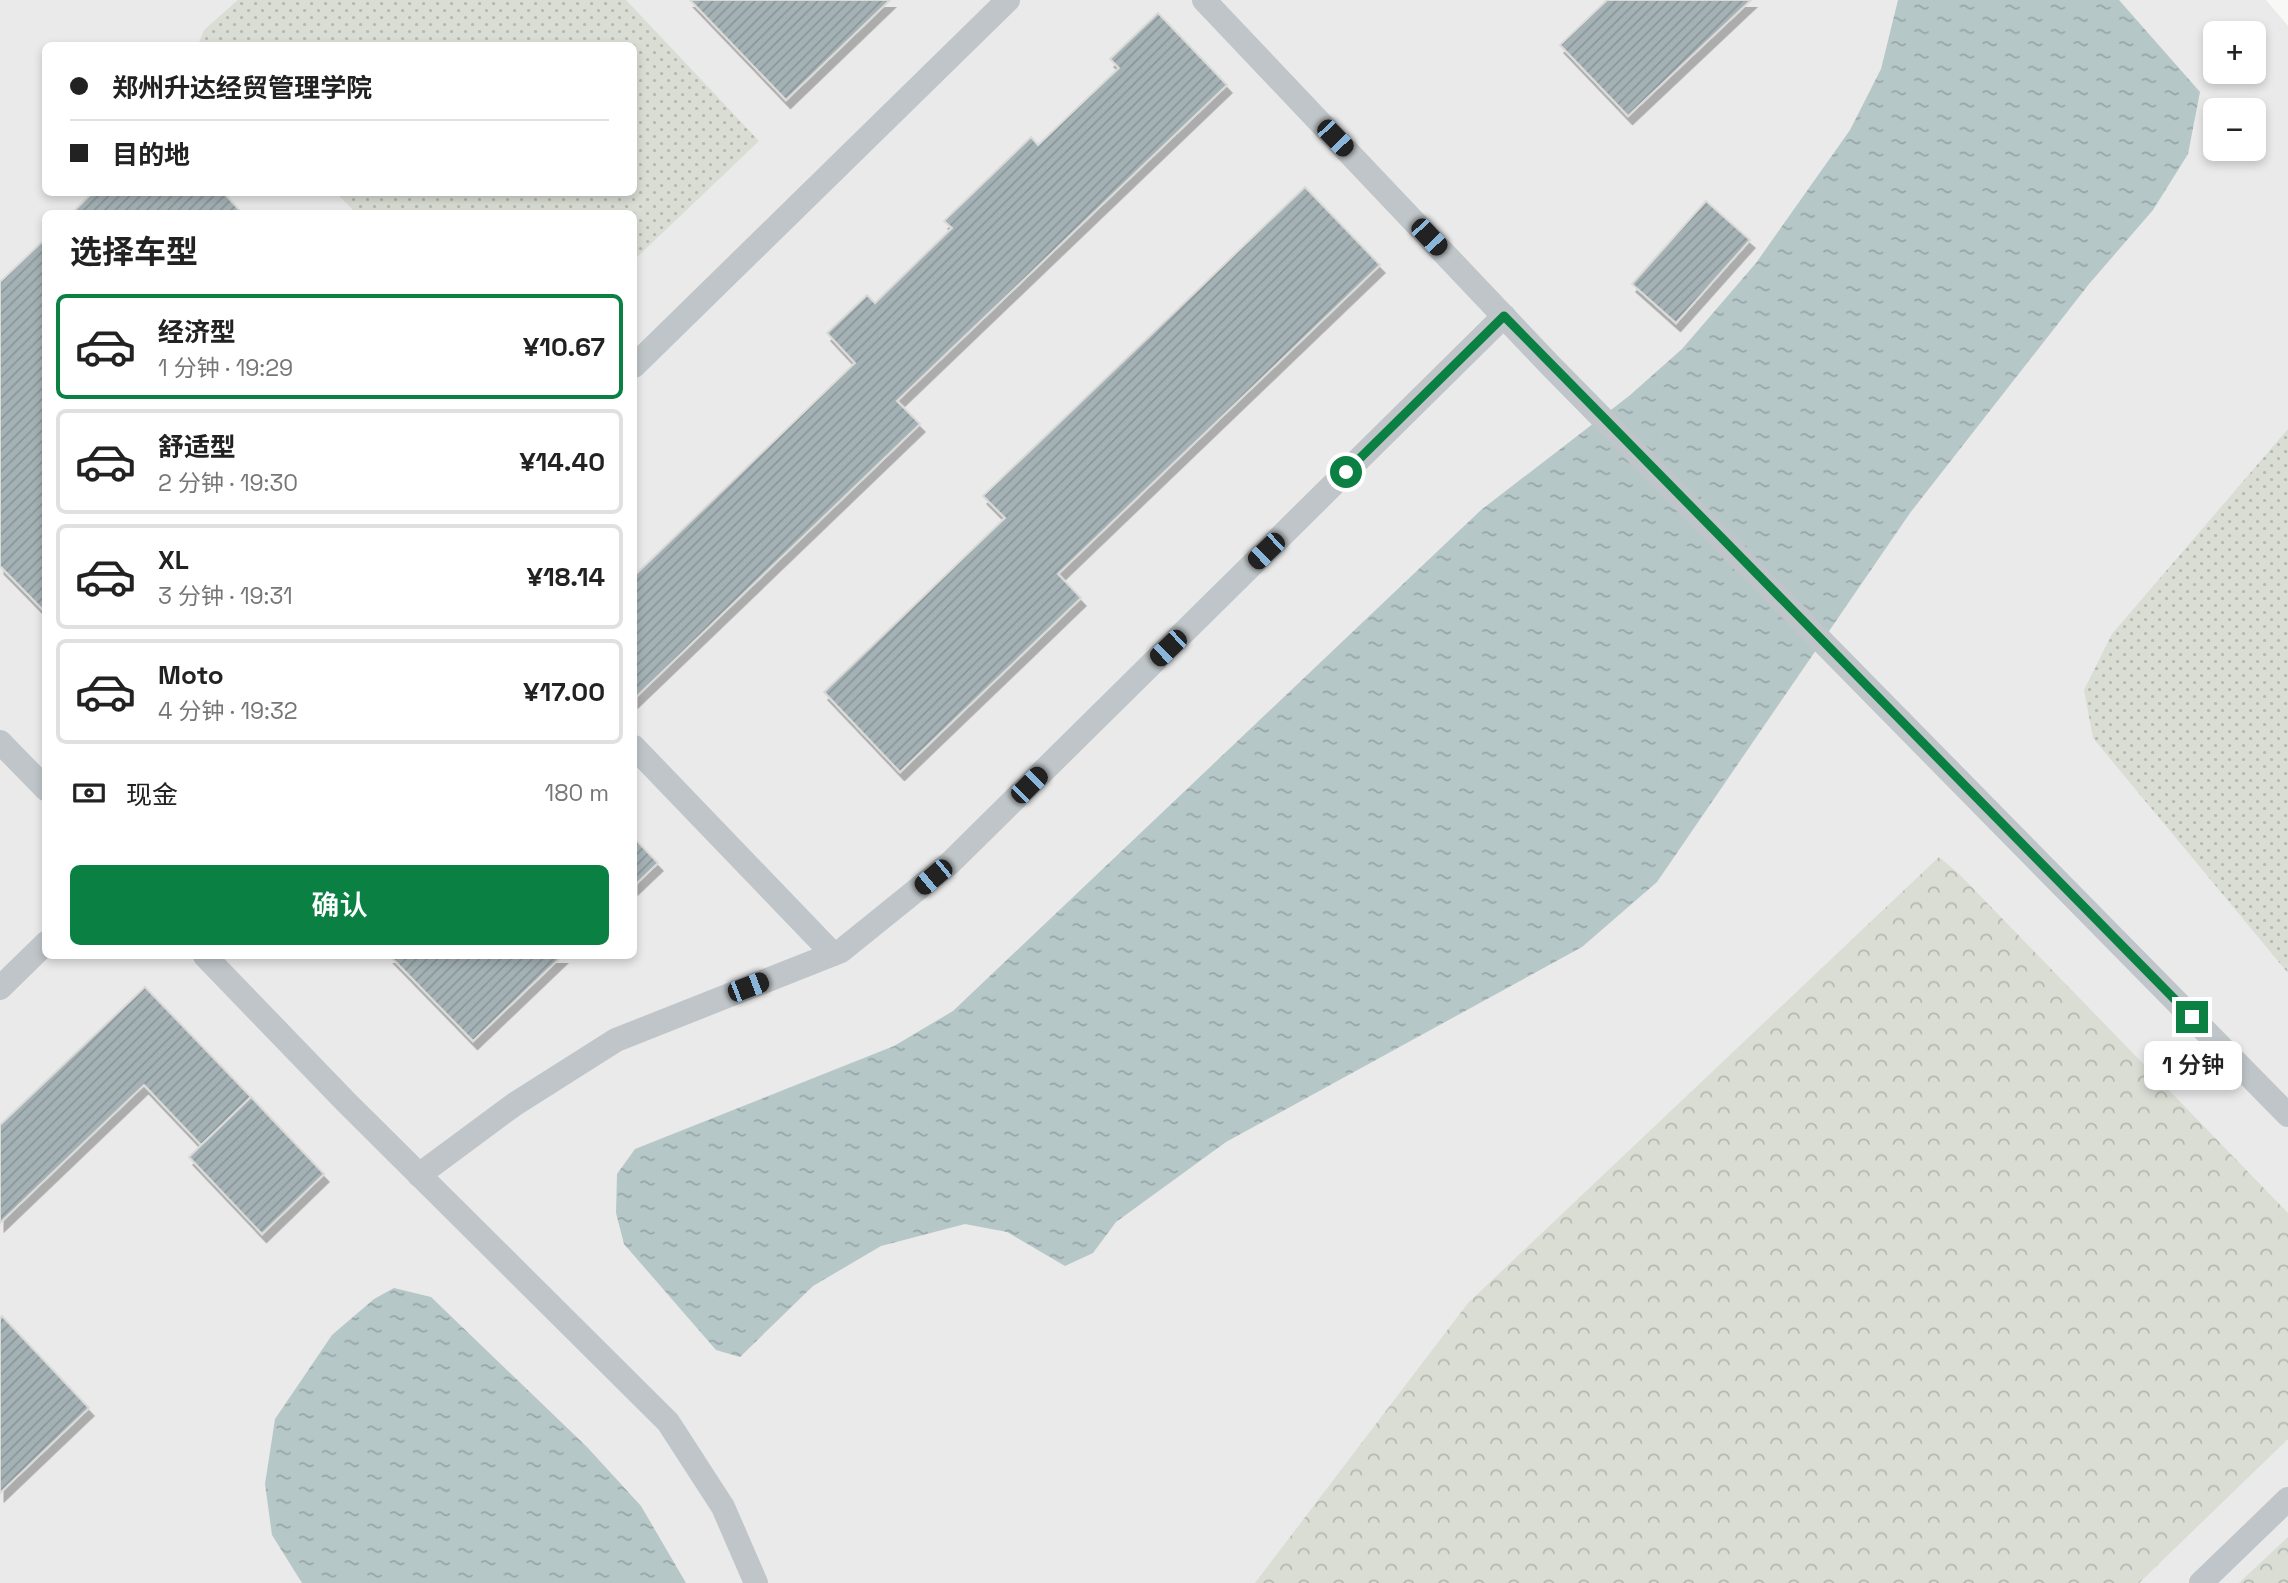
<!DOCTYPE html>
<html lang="zh">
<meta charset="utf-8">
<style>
body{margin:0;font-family:"Space Grotesk","Noto Sans SC",sans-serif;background:#f2f2f2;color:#222;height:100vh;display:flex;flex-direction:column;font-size:26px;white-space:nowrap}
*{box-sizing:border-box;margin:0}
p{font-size:23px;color:#767676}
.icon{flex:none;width:38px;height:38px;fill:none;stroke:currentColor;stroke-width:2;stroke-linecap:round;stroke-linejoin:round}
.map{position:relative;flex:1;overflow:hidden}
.sheet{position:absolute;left:42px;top:210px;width:595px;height:749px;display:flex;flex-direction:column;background:#fff;border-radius:10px;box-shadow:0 4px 10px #0003}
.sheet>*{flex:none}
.hud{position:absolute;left:42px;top:42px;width:595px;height:154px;border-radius:10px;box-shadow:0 4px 10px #0003;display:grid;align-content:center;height:154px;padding:0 28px;background:#fff}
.controls{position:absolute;left:2203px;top:21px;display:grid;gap:14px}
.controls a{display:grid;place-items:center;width:63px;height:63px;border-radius:10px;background:#fff;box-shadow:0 4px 10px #0003;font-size:35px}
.end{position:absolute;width:32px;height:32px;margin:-16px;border:9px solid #0b8043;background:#fff;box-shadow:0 0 0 4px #fff}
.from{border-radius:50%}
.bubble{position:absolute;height:49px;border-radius:10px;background:#fff;box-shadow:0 4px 10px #0003;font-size:23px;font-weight:600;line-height:49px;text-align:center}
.car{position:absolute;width:21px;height:42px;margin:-21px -10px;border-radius:9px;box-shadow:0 0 5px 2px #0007;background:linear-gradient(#222 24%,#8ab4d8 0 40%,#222 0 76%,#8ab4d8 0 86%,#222 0)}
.hud b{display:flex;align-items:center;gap:24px;height:66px;font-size:26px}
.hud b+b{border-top:2px solid #e0e0e0}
.hud i{width:18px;height:18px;background:#222}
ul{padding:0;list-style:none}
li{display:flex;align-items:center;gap:21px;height:105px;margin:0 14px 10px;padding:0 14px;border:4px solid #e0e0e0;border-radius:10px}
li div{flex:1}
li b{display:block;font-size:26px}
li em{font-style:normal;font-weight:600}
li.on{border-color:#0b8043}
li>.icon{width:63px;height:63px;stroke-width:1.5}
h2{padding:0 28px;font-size:32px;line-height:84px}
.pay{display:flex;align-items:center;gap:18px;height:77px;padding:0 28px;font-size:26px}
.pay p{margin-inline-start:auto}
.action{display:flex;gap:14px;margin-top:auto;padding:14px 28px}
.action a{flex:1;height:80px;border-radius:10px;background:#0b8043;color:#fff;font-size:28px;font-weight:600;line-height:80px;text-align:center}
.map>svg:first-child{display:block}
.built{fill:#e9eae9;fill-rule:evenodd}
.grass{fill:url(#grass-dots)}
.forest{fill:url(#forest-crowns)}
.water{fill:url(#water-ripples)}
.building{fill:url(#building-hatch);stroke:#dadad8;stroke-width:2;filter:url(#shadow)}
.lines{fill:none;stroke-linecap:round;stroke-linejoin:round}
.lane{stroke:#bfc5c8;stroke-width:24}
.route{stroke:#0b8043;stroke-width:9}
</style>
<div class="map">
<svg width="2288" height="1583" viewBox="0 0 2288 1583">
<defs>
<pattern id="grass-dots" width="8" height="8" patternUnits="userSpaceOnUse" patternTransform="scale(1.75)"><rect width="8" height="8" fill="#d9ddd4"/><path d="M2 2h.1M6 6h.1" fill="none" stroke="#b3b8b1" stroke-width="1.8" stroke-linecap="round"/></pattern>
<pattern id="forest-crowns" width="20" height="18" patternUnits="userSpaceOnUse" patternTransform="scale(1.75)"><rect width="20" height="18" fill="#d9ddd4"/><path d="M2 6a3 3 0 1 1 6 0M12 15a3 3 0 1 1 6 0" fill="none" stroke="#b3b8b1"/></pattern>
<pattern id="water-ripples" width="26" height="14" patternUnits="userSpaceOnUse" patternTransform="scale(1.75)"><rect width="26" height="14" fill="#b6c7c8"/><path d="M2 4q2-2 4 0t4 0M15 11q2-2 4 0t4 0" fill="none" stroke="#97a6a8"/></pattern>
<pattern id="building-hatch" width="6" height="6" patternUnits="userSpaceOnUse" patternTransform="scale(1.75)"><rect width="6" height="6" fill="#a5b2b5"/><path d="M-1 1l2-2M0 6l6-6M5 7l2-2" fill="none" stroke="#8a9699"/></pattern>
<filter id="shadow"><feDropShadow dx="4.5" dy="8" stdDeviation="0" flood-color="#0004"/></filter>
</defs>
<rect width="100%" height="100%" fill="#f8f8f5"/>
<path class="built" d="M0,0H2266L2288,26V1583H0ZM2216,33H2254V72H2216ZM46,46H634V192H46ZM2216,110H2254V149H2216ZM46,214H634V956H46Z"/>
<g class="grass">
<polygon points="238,0 626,0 759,141 634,260 634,214 356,213 336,193 634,192 634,46 198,45 204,30"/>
<polygon points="2288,429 2288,973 2093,738 2084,690 2112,634"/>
</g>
<g class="forest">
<polygon points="1939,857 1959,874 2288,1213 2288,1439 2139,1583 1255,1583 1468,1303"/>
<polygon points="2288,1537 2288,1583 2239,1583"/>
</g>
<g class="water">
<polygon points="1898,0 2119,0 2200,92 2188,154 2153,210 2089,284 1910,513 1657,882 1582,947 1226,1142 1116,1222 1093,1253 1065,1266 1007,1232 965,1224 881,1246 813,1286 740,1357 716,1350 624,1244 616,1213 617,1174 635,1149 894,1046 953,1011 1481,510 1629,396 1682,349 1756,263 1850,130 1881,69"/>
<polygon points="394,1288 431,1297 587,1447 641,1506 686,1583 302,1583 272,1535 265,1484 275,1419 332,1335 374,1299"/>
</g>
<g class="building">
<polygon points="690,0 890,0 786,100"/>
<polygon points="1607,0 1751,0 1628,116 1560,45"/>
<polygon points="1158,13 1227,85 897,401 920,424 634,699 634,576 855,363 827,333 867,295 875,303 952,228 944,221 1031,137 1038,145 1119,68 1110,59"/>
<polygon points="1305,187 1380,265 1058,574 1081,598 900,772 824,692 1005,518 983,496"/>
<polygon points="93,192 223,192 243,214 71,214"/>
<polygon points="1706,201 1750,240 1676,323 1632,284"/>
<polygon points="46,238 46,613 0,566 0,282"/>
<polygon points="634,838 658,863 634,886"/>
<polygon points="390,956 562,956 473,1041"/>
<polygon points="145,987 251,1097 201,1145 144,1085 0,1223 0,1125"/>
<polygon points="251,1097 324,1174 262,1234 189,1157"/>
<polygon points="2,1316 89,1408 0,1493 0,1318"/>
</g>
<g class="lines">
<g class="lane">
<polyline points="1204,0 1549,364 2288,1115"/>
<polyline points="634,366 1008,0"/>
<polyline points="0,742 46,789"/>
<polyline points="634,747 833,954"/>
<polyline points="205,956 346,1102 668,1422 723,1507 756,1583"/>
<polyline points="0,988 46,943"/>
<polyline points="419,1175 515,1104 616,1040 841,951 950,863 1504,316"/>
<polyline points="2201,1583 2288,1499"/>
</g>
</g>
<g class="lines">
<polyline class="route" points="1346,472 1504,316 2192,1017"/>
</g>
</svg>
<div class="controls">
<a>+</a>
<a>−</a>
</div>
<i class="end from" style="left:1346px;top:472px"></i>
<i class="end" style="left:2192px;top:1017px"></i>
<div class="bubble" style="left:2144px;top:1041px;width:98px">1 分钟</div>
<i class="car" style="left:1335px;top:138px;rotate:136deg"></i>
<i class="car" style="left:1429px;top:237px;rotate:137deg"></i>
<i class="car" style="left:1266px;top:551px;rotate:226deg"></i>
<i class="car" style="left:1168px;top:648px;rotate:226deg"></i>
<i class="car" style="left:1029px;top:785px;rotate:45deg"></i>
<i class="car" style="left:933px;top:877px;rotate:230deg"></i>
<i class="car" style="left:748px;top:987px;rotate:69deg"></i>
<div class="hud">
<b><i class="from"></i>郑州升达经贸管理学院</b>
<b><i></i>目的地</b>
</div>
<section class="sheet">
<h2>选择车型</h2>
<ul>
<li class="on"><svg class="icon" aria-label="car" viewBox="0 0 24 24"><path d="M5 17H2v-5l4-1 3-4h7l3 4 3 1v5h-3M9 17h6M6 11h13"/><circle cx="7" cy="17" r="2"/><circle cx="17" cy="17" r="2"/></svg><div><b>经济型</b><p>1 分钟 · 19:29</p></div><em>¥10.67</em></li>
<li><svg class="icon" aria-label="car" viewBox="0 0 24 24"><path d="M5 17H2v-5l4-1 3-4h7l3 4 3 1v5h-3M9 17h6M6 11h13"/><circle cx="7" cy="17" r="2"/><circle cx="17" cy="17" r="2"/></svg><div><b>舒适型</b><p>2 分钟 · 19:30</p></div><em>¥14.40</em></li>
<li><svg class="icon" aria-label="car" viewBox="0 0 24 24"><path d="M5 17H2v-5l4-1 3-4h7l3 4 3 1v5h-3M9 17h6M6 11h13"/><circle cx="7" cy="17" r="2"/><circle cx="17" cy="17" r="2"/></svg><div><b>XL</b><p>3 分钟 · 19:31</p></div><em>¥18.14</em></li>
<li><svg class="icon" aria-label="car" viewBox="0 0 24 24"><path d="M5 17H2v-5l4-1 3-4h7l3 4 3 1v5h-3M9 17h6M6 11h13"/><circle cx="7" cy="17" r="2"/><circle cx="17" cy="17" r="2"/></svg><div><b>Moto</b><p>4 分钟 · 19:32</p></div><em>¥17.00</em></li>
</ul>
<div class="pay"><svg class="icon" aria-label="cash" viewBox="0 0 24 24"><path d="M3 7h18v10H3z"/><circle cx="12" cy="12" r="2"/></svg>现金<p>180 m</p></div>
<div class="action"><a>确认</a></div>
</section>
</div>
